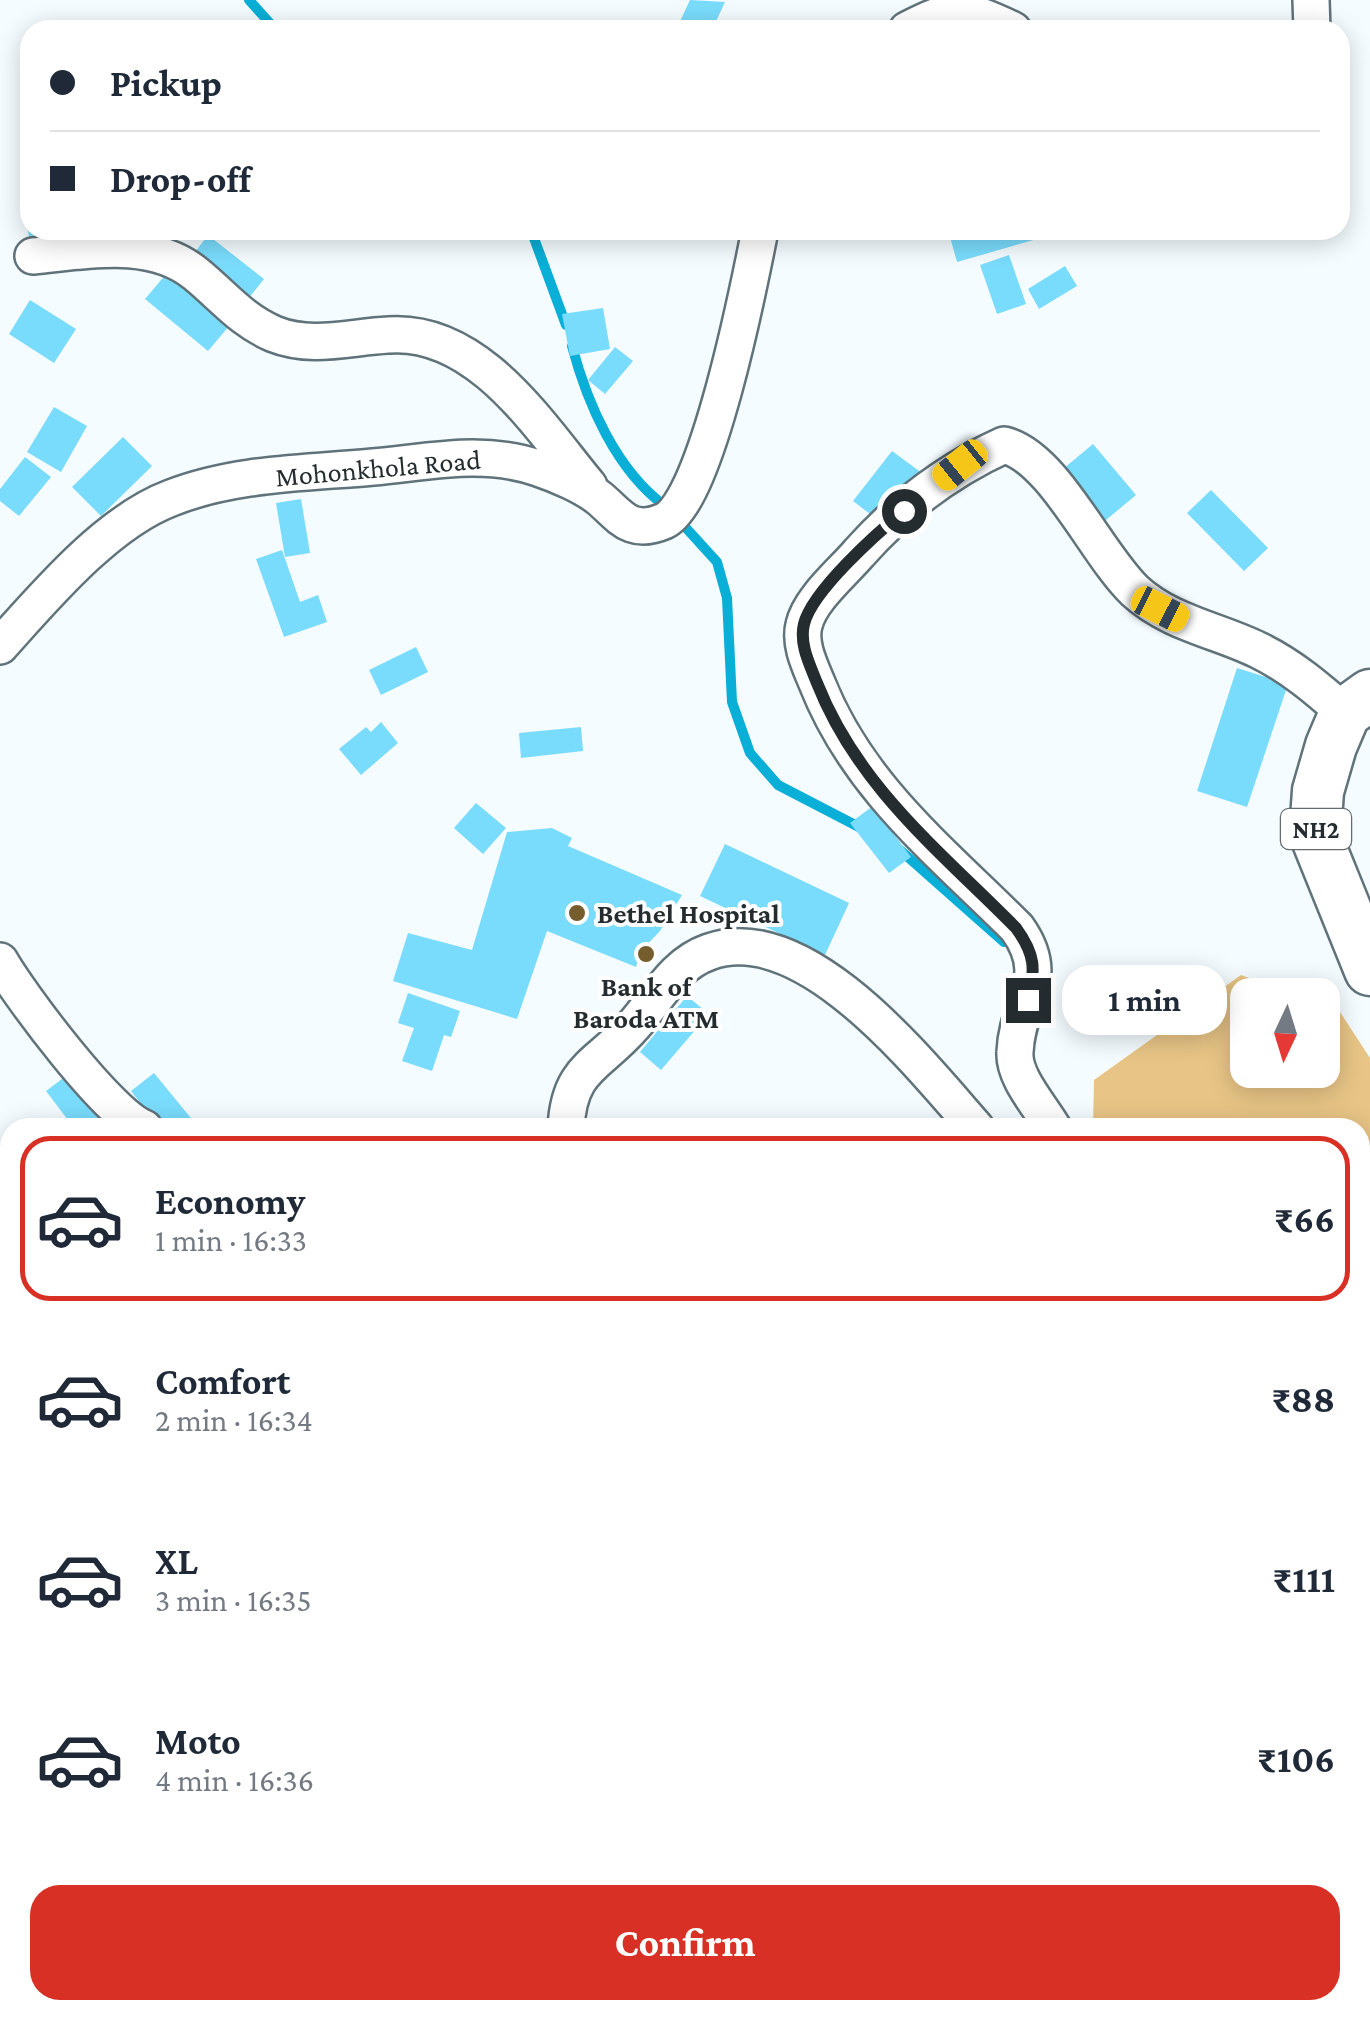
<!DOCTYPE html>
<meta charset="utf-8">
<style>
body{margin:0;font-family:"Crimson Pro",serif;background:#f2f2f3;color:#1f2937;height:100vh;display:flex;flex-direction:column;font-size:38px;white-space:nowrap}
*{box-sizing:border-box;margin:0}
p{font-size:32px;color:#747a83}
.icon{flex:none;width:55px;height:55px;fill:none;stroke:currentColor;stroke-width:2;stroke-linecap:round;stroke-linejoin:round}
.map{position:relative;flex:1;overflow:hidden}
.sheet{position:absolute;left:0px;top:1118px;width:1370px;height:902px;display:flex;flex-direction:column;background:#fff;border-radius:30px 30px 0 0;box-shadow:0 5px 25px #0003}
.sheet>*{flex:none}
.top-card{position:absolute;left:20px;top:20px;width:1330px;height:220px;border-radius:30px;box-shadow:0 5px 25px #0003;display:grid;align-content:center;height:220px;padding:0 30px;background:#fff}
.needle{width:65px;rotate:184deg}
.fabs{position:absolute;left:1230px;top:978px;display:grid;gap:20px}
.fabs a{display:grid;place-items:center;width:110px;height:110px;border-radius:20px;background:#fff;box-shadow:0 5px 25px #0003;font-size:50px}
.end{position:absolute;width:45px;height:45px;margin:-22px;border:12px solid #242c2f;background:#fff;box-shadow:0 0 0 5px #fff}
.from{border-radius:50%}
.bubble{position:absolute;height:70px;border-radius:30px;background:#fff;box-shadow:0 5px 25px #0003;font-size:32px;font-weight:700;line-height:70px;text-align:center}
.car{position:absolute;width:30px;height:60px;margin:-30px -15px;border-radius:12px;box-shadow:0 0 8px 2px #0007;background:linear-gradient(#f5c518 24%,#345 0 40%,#f5c518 0 76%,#345 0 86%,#f5c518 0)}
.top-card b{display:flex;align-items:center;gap:35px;height:95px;font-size:38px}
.top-card b+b{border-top:2px solid #e0e1e3}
.top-card i{width:25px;height:25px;background:#1f2937}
ul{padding:18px 0 0;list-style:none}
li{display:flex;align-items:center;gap:30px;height:165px;margin:0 20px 15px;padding:0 10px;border:5px solid transparent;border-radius:30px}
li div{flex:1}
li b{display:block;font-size:38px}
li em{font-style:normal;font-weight:700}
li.selected{border-color:#d93025}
li>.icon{width:90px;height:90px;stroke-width:1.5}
.button{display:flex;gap:20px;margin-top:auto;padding:20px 30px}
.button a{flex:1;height:115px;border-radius:30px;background:#d93025;color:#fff;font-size:40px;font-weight:700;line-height:115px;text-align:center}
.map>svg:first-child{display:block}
.green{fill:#e8c586}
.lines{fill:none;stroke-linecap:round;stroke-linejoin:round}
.stream{stroke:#09afd6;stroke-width:10}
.building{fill:#7adcfc}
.minor-casing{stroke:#61737a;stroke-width:40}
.highway-casing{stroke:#61737a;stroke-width:55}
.minor{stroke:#fff;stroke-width:35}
.highway{stroke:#fff;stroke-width:50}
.route{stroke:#242c2f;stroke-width:12}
.poi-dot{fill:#765d2e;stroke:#fff;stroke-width:4}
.labels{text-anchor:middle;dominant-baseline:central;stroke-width:8;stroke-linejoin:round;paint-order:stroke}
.shield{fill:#fff;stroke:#666b6d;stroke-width:2.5}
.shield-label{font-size:25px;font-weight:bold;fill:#242c2f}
.street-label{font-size:28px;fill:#242c2f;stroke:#fff}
.poi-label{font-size:28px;font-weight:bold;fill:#242c2f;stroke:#fff;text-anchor:start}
</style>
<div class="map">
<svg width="1370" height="2019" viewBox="0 0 1370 2019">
<rect width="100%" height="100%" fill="#f4fcff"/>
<polygon class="green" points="1241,975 1295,995 1248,995 1248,1070 1322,1070 1323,1005 1340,1012 1370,1058 1370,1379 1360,1375 1360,1128 1093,1127 1094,1080"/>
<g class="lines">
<g class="stream">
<polyline points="249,0 276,30"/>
<polyline points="531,230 566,325"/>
<path d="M572,346C587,403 616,470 665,506"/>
<polyline points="687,529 717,562 727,598 732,702 750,753 778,785 859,827"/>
<polyline points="900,850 1004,942"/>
</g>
</g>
<g class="building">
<polygon points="690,0 725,2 712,30 676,30"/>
<polygon points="30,216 30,230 93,230 95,238 32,251 25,217"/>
<polygon points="948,230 1064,230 1065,231 957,262"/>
<polygon points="208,235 264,279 244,304 189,260"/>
<polygon points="1009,255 1026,304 997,314 980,265"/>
<polygon points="1065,266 1077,286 1039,309 1028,289"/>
<polygon points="167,273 230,325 208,351 145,299"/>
<polygon points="30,300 76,329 54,363 9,334"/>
<polygon points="603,308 610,349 570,356 562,314"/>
<polygon points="615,347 633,361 605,394 588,380"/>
<polygon points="54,407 87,426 61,472 27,452"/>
<polygon points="123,437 152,466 101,516 72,487"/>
<polygon points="1093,444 1136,495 1100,525 1057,474"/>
<polygon points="892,451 926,476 887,527 853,501"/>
<polygon points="25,457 51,477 19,516 0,501 0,489"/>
<polygon points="1211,490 1268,548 1244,571 1187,513"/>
<polygon points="301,499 310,553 285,557 276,503"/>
<polygon points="282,550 300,602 318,595 327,622 284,637 256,559"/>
<polygon points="416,647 428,672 381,695 369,670"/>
<polygon points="1237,668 1288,684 1247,807 1197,791"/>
<polygon points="381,722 398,743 361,775 339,749 366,727 371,732"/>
<polygon points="581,727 583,751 521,758 519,733"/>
<polygon points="476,803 506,828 483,854 454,828"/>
<polygon points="873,806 911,857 889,873 850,823"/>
<polygon points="552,828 572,838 568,846 682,895 660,931 640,952 636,967 547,931 517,1019 393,981 408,933 472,950 507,832"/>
<polygon points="725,844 849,903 825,955 700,896"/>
<polygon points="408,993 460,1011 451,1037 444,1035 432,1071 402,1061 414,1028 398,1023"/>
<polygon points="687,996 709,1014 661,1070 640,1052"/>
<polygon points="70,1073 110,1125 107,1128 74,1128 46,1091"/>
<polygon points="154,1073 195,1123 190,1128 160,1128 131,1091"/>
</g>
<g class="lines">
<g class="minor-casing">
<g id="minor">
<polyline points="1311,0 1312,30"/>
<path d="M907,30C955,5 964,7 1013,30"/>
<path d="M33,256C86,251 151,237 196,274C223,296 241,320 274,334C311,349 350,337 388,335C478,328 539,426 589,486"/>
<path d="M0,646C45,596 107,522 171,498C234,473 307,473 373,467C429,462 483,449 538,468C556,474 584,486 599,498C619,514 629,536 664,521C707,502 750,281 760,230"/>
<path d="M0,961C20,996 110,1116 144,1128"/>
<path d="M566,1128C569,1066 599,1066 634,1025C657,999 674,964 709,952C805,917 921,1066 976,1128"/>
<path d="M1053,1128C1041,1107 1013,1077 1015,1052C1017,1001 1053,978 1017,928C940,851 858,787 817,683C810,666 799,644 804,625C810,599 842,573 859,553C899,508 949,470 1004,445C1054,457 1096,554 1135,591C1170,623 1217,630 1258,650C1291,666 1318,689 1345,713"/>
<polyline points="1360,1419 1370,1421"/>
<polyline points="0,1574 10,1571"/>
<polyline points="1360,1688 1370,1686"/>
<polyline points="1360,1808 1370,1814"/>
<polyline points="0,1926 10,1934"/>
<polyline points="118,2010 144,2019"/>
<polyline points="525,2019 526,2010"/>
</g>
</g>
<g class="highway-casing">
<polyline id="highway" points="1370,695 1345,713 1331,746 1318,791 1315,834 1370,970"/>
</g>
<use href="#minor" class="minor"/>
<use href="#highway" class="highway"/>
</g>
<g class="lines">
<path class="route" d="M904,511C877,533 812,591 804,624C799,644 810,665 817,683C858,787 940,851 1016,928C1035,954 1036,969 1028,1000"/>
</g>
<g class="poi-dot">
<circle cx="577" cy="913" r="10"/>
<circle cx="646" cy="954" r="10"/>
</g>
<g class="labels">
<rect class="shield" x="1281" y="809" width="70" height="40" rx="8"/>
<g class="shield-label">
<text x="1316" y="829">NH2</text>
</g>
<g class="street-label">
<text transform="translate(378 468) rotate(-5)">Mohonkhola Road</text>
</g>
<g class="poi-label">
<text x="597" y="913">Bethel Hospital</text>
<text x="646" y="986" text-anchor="middle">Bank of<tspan x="646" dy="32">Baroda ATM</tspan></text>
</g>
</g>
</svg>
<div class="fabs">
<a><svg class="needle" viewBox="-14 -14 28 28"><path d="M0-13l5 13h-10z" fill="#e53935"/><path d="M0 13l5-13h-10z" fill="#747a83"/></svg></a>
</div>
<i class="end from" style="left:904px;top:511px"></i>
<i class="end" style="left:1028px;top:1000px"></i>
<div class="bubble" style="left:1062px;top:965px;width:165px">1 min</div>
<i class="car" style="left:960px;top:465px;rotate:231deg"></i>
<i class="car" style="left:1160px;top:609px;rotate:117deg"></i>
<div class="top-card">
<b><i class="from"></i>Pickup</b>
<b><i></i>Drop-off</b>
</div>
<section class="sheet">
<ul>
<li class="selected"><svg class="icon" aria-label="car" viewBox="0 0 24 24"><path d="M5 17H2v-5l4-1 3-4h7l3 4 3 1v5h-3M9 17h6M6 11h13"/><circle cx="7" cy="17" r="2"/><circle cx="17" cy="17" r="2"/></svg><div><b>Economy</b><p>1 min · 16:33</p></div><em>₹66</em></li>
<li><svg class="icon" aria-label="car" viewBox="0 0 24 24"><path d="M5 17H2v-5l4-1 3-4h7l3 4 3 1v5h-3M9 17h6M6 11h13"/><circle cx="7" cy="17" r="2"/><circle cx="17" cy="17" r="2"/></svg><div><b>Comfort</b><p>2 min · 16:34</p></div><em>₹88</em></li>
<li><svg class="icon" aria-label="car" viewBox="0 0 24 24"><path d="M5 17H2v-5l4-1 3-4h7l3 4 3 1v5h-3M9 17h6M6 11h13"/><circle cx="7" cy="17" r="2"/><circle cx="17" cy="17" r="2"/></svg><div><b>XL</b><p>3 min · 16:35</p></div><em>₹111</em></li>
<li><svg class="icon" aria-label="car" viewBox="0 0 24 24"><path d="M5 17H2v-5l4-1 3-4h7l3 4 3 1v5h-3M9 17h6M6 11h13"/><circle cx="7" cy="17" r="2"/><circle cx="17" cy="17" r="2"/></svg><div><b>Moto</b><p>4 min · 16:36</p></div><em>₹106</em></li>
</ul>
<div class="button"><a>Confirm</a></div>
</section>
</div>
